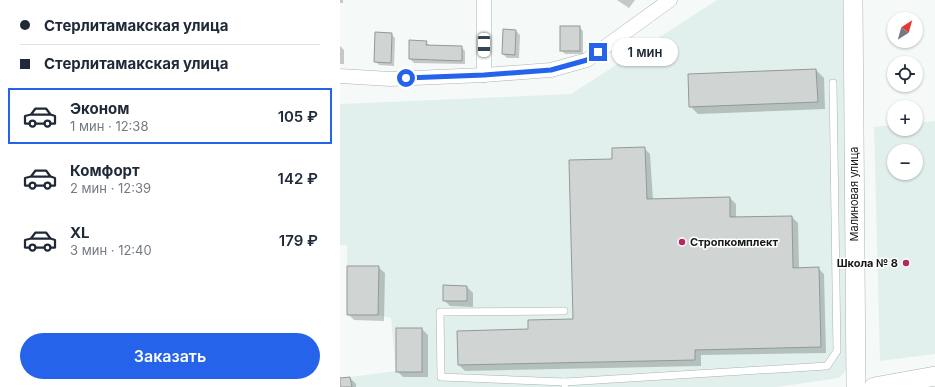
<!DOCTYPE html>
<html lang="ru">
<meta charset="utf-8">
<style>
body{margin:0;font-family:Inter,sans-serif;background:#f6f6f7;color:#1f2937;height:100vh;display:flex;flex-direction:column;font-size:15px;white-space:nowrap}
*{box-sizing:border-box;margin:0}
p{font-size:13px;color:#747a83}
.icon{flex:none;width:22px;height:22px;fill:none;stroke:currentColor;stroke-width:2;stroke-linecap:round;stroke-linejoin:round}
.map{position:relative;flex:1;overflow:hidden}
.drawer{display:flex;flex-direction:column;background:#fff;width:340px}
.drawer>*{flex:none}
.top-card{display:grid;align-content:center;height:88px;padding:0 20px;background:#fff}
.needle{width:26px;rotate:37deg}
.fabs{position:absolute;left:547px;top:12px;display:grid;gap:8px}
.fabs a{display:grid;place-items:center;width:36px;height:36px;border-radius:50%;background:#fff;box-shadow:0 1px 3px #0004;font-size:20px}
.end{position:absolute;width:18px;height:18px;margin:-9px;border:5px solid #2563eb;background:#fff;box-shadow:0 0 0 2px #fff}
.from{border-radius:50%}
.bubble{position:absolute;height:28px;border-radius:14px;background:#fff;box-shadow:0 1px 3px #0004;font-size:13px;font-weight:600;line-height:28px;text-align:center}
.car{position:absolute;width:12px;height:24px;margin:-12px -6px;border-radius:5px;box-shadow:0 0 3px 1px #0007;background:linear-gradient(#fff 24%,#345 0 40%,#fff 0 76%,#345 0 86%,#fff 0)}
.top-card b{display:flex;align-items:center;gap:14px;height:38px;font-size:15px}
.top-card b+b{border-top:1px solid #e0e1e3}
.top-card i{width:10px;height:10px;background:#1f2937}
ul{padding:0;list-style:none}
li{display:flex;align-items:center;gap:12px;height:56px;margin:0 8px 6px;padding:0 12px;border:2px solid transparent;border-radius:0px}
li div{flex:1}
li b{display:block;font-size:15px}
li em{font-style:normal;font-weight:600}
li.selected{border-color:#2563eb}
li>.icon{width:36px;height:36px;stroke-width:1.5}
.cta{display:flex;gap:8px;margin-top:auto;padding:8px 20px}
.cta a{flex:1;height:46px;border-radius:24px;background:#2563eb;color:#fff;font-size:16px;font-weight:600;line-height:46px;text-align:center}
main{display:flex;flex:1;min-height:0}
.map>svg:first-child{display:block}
.built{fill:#e2f0ed;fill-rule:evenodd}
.shadow{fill:#0003}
.building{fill:#d0d5d3;stroke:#949897}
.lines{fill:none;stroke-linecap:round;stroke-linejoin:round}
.lane-casing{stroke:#adb2b0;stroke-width:8}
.street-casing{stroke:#adb2b0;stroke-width:15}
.secondary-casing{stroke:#adb2b0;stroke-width:20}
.lane{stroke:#fff;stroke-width:7}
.street{stroke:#fff;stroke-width:14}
.secondary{stroke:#fff;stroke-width:19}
.route{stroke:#2563eb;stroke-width:5}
.poi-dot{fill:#b32763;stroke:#fff;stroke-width:1.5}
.labels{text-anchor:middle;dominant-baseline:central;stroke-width:3;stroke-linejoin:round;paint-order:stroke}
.street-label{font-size:11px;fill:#171918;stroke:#fff}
.poi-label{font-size:11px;font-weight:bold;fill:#171918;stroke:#fff;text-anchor:start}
</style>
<main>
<section class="drawer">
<div class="top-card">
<b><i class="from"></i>Стерлитамакская улица</b>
<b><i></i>Стерлитамакская улица</b>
</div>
<ul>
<li class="selected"><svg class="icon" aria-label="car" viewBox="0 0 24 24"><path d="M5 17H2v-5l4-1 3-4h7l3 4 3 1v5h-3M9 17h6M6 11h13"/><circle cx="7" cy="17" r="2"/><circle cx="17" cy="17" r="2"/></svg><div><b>Эконом</b><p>1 мин · 12:38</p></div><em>105 ₽</em></li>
<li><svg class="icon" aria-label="car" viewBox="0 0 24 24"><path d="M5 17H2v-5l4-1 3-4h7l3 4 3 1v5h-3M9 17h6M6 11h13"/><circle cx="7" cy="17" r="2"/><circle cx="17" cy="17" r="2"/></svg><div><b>Комфорт</b><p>2 мин · 12:39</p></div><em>142 ₽</em></li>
<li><svg class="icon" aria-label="car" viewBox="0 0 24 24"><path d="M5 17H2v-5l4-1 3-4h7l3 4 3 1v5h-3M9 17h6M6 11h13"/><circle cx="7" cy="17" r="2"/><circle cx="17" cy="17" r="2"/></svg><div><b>XL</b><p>3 мин · 12:40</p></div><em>179 ₽</em></li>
</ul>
<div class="cta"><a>Заказать</a></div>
</section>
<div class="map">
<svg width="595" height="387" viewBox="0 0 595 387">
<rect width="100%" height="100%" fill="#f5faf9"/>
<g class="built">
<polygon points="377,0 503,0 509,367 499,378 437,387 12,387 10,377 56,371 51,318 38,315 7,315 7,245 0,245 0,104 231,94"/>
<path d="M595,121V354L540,361L534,127L554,125V129H576V123ZM554,151H576V173H554Z"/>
</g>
<g class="shadow">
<rect x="0" y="0" width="3" height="3"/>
<polygon points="277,0 295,0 289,8"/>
<polygon points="239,27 243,31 243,54 225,54 221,50"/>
<polygon points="176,31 180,35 179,58 167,58 163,54"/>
<polygon points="51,34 55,38 54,66 39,65 35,61"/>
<polygon points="86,42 90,46 121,47 125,51 125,64 74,63 70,59"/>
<polygon points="0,46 4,50 4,64 0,64"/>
<polygon points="476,70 484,78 485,109 358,114 350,106"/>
<polygon points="304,148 310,154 313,200 390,198 396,204 396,218 452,217 458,223 459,268 478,268 484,274 486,353 361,355 361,366 125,371 119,365 189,330 234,320 273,160"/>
<polygon points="38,267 45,273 44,321 14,320 8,314"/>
<polygon points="127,287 133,293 133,307 110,306 104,300"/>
<polygon points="82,329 88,335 88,377 63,377 57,371"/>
<polygon points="10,378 16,384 16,387 0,387 0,379"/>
</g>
<g class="building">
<rect x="220" y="26" width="20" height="25"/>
<polygon points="163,29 176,30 175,55 162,54"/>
<polygon points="35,32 52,33 51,63 34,62"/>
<polygon points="69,40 87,41 86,45 122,46 122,61 69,59"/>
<polygon points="476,69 478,102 349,107 348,74"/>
<polygon points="305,147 307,199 390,197 390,217 452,216 453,268 479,267 481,347 355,350 355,360 118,365 117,331 188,329 188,320 233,319 229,160 272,159 272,148"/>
<polygon points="7,266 39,266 38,315 7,315"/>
<polygon points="103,285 127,286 127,301 103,301"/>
<rect x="56" y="328" width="26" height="44"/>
<polygon points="10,377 12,387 0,387 0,378"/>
</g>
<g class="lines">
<g class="lane-casing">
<g id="lane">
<polyline points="224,311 100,312 101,377 225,382"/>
<polyline points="225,387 225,382 487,366 497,351 493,83"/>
</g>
</g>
<g class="street-casing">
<g id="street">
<polyline points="144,0 144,75"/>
<polyline points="0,76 50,79 144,75 211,70 247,60 330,0"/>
</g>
</g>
<g class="secondary-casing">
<g id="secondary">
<polyline points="513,0 516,387"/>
<polyline points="534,387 595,376"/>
</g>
</g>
<use href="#lane" class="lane"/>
<use href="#street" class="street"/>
<use href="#secondary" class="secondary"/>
</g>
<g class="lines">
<polyline class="route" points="66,78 144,75 211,70 247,60 258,52"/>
</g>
<g class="poi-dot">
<circle cx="342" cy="242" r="4"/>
<circle cx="566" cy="263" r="4"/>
</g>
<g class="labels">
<g class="street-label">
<text transform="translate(514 194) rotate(-90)">Малиновая улица</text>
</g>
<g class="poi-label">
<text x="350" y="242">Стропкомплект</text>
<text x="558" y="263" text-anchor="end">Школа № 8</text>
</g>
</g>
</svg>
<div class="fabs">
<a><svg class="needle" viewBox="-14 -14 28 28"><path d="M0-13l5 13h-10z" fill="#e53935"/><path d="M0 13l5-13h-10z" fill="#747a83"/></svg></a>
<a><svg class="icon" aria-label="locate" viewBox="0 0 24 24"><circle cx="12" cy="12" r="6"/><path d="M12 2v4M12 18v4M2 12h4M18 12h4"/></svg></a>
<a>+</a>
<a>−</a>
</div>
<i class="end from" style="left:66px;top:78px"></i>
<i class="end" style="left:258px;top:52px"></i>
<div class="bubble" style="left:272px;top:38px;width:66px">1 мин</div>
<i class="car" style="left:144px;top:45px;rotate:180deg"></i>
</div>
</main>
